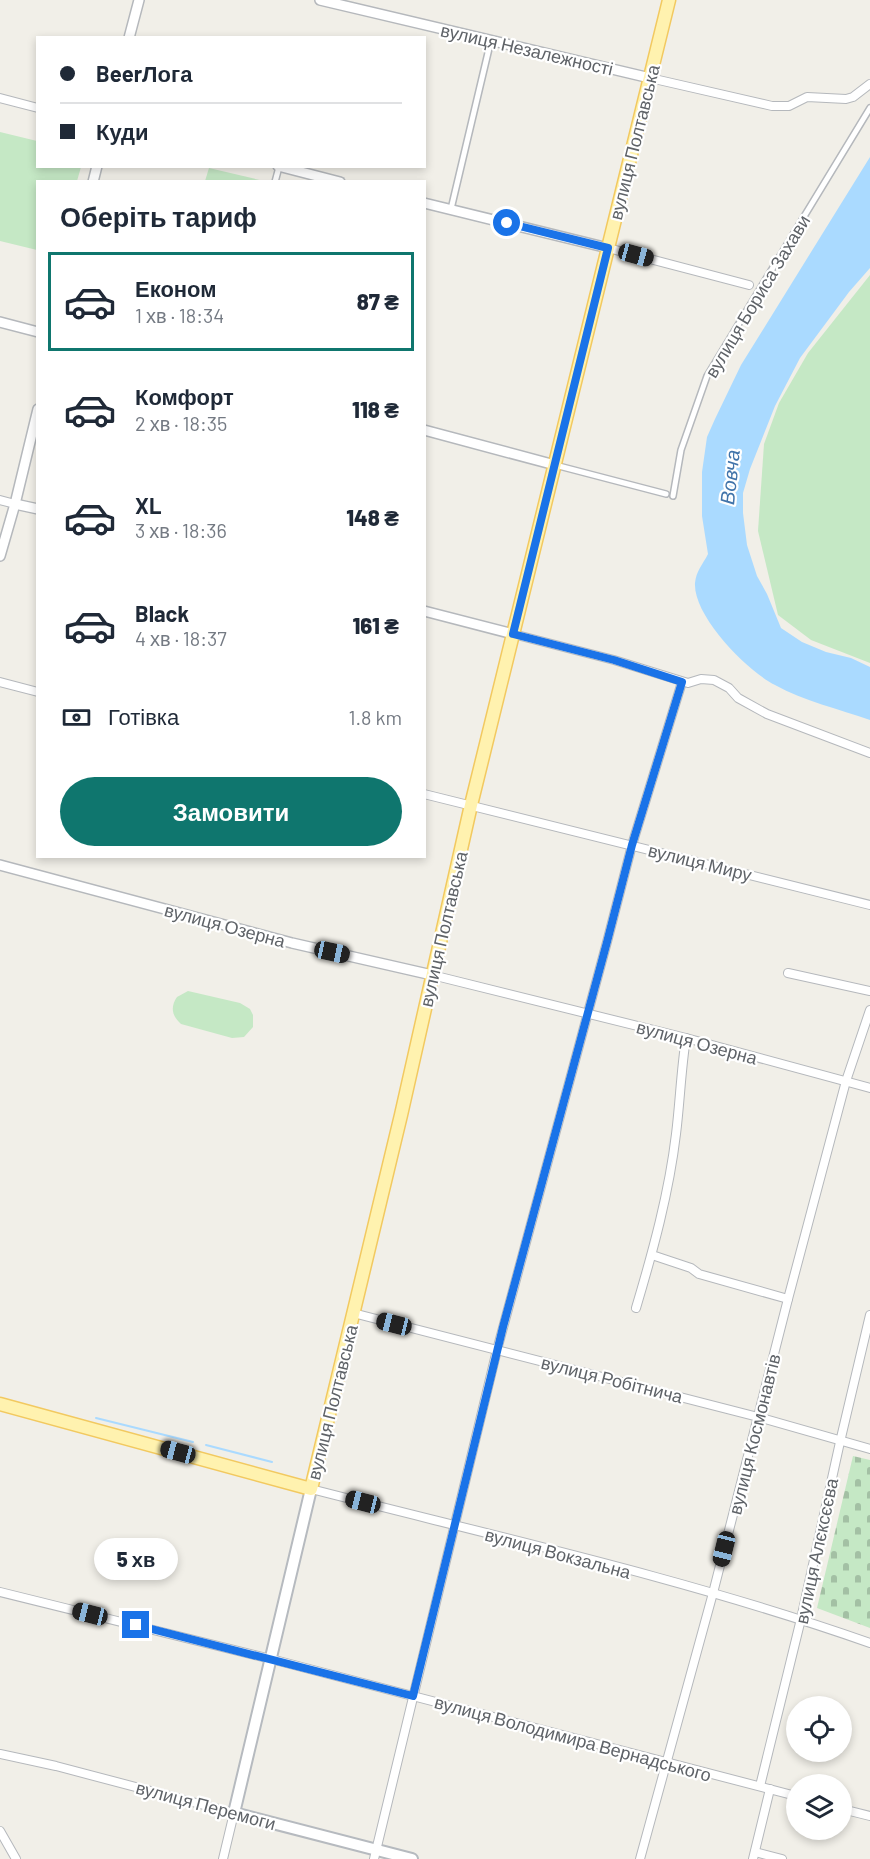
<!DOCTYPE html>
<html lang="uk">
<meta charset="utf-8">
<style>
body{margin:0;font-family:Barlow,sans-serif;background:#f6f6f7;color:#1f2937;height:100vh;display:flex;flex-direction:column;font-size:22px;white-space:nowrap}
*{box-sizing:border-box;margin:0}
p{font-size:20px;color:#747a83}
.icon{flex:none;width:33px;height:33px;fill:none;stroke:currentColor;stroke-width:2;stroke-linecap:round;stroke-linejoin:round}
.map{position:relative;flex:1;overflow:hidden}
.drawer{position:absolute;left:36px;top:180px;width:390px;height:678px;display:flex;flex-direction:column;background:#fff;border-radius:0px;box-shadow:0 3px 9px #0003}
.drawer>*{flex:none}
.guide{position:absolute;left:36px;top:36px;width:390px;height:132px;border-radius:0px;box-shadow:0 3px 9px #0003;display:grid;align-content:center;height:132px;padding:0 24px;background:#fff}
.tools{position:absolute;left:786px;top:1696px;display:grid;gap:12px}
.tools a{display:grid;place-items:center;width:66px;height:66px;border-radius:50%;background:#fff;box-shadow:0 3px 9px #0003;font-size:30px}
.end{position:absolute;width:27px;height:27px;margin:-14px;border:8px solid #1a73e8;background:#fff;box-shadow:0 0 0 3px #fff}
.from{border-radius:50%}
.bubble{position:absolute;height:42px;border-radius:21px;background:#fff;box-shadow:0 3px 9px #0003;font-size:20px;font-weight:800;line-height:42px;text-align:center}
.car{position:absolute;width:18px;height:36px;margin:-18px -9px;border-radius:8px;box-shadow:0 0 4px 2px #0007;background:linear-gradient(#222 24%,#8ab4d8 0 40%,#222 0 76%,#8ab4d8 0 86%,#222 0)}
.guide b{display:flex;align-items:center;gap:21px;height:57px;font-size:22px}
.guide b+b{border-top:2px solid #e0e1e3}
.guide i{width:15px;height:15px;background:#1f2937}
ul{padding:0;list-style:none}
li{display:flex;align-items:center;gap:18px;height:99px;margin:0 12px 9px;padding:0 12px;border:3px solid transparent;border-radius:0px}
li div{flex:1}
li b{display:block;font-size:22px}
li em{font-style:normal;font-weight:800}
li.selected{border-color:#0f766e}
li>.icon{width:54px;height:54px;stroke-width:1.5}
h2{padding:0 24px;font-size:27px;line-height:72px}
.pay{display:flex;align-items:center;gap:15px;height:66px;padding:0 24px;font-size:22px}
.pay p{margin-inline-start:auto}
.cta{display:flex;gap:12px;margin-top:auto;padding:12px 24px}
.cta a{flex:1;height:69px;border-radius:36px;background:#0f766e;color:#fff;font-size:24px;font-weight:800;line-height:69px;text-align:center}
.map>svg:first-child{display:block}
.green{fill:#c5e8c5}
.cemetery{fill:url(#cemetery-stones)}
.water{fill:#aadaff}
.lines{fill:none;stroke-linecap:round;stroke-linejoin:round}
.stream{stroke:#aadaff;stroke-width:2}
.pedestrian-casing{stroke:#b5b8bc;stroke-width:8}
.minor-casing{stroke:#b5b8bc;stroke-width:10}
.tertiary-casing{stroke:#b5b8bc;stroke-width:12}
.secondary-casing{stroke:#b6babf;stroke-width:14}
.primary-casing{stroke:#f2c960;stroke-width:15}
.pedestrian{stroke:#fff;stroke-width:5}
.minor{stroke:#fff;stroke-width:8}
.tertiary{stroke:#fff;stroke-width:9}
.secondary{stroke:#fff;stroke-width:10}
.primary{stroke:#fff2af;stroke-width:12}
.route{stroke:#1a73e8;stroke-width:8}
.labels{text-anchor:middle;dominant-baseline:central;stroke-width:4.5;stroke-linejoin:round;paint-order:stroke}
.street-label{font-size:18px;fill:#5f6368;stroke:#fff}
.water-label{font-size:20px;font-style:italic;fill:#4174aa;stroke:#fff}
</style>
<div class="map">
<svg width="870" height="1859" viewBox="0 0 870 1859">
<defs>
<pattern id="cemetery-stones" width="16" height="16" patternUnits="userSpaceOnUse" patternTransform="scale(1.5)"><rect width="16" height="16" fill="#c5e8c5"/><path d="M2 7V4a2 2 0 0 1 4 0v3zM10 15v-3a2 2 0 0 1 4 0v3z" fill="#a3c0a4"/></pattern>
</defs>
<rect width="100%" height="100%" fill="#f1efe8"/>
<g class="green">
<polygon points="0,132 37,141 38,166 81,167 77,181 38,182 37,250 0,241"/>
<polygon points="209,168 264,181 205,181"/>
<polygon points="870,275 870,663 811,640 778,615 758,531 764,444 779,403 808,353"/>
<path d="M188,991L240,1003L250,1009L253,1015V1027L244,1037L232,1038L181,1024C172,1016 170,1007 177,997Z"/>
</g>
<polygon class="cemetery" points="853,1456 870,1460 870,1628 817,1608"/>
<path class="water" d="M870,157V268L849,292L800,358L775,406L750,469L743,493V513L747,545L757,576L767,594L781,628L802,642L826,652L851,658L870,667V720C839,709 804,701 775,685C747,671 693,616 695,583C696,571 703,564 708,554L702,516V472L707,437L715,419L741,365Z"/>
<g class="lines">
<g class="stream">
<polyline points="96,1418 193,1442"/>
<polyline points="206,1445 272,1462"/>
</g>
<g class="pedestrian-casing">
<g id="pedestrian">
<polyline points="275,182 279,167"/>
<polyline points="451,209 491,40"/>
<polyline points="555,465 666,494"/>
<polyline points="673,496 681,450 707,376 870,108"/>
</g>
</g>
<g class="minor-casing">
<g id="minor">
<polyline points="650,78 772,106 789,106 807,97 846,99 853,97 870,84"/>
<polyline points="0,98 38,108"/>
<polyline points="608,248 749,285"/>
<polyline points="0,500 15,504"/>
<polyline points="513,634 614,660 688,683 701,679 714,680 729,688 738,698 767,714 870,753"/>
<polyline points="0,682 38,692"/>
<polyline points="424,794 870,905"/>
<polyline points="788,973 870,991"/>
<polyline points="432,975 686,1038 870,1088"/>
<polyline points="652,1255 691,1268 699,1274 788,1299"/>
<path d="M636,1308C653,1251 669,1193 676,1134C680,1102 681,1070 686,1038"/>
<polyline points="353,1313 758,1417 870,1449"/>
<path d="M311,1489C498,1537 688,1579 870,1643"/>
<polyline points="0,1592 271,1659 796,1796"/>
<polyline points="0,1754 56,1766 234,1813 223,1859"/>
<polyline points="760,1786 801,1619 840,1442 870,1315"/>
<polyline points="842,1809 870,1816"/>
<polyline points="0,1831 16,1859"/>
<polyline points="755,1852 782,1859"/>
<polyline points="374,1859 497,1350 607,942 632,845 682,682"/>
<polyline points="640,1859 713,1593 788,1299 846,1081 870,1010"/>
<polyline points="753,1859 770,1789"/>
</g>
</g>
<g class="tertiary-casing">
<g id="tertiary">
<polyline points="320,0 650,78"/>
<polyline points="129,38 139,0"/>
<polyline points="278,166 340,182"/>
<polyline points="93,182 97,166"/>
<polyline points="424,203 608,248"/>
<polyline points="0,322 38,332"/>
<polyline points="424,430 555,465"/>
<polyline points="15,504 38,509"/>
<polyline points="0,556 15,504 38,409"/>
<polyline points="424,611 513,634"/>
<polyline points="0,865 292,943 432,975"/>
</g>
</g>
<g class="secondary-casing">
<polyline id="secondary" points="311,1489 234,1813 412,1859"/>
</g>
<g class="primary-casing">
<polyline id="primary" points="0,1404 311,1489 401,1115 471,805 669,0"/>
</g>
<use href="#pedestrian" class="pedestrian"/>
<use href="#minor" class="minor"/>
<use href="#tertiary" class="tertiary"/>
<use href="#secondary" class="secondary"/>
<use href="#primary" class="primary"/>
</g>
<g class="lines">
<polyline class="route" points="136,1625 413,1696 503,1327 607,942 632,845 682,682 614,660 513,634 608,248 507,223"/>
</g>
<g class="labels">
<g class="street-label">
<text transform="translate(527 49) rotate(13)">вулиця Незалежності</text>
<text transform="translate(634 142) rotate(-76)">вулиця Полтавська</text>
<text transform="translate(757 296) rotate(-59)">вулиця Бориса Захави</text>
<text transform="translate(700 862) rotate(14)">вулиця Миру</text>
<text transform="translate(225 925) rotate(15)">вулиця Озерна</text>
<text transform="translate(443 929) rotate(-77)">вулиця Полтавська</text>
<text transform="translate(697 1042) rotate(15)">вулиця Озерна</text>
<text transform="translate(612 1379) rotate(14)">вулиця Робітнича</text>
<text transform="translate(332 1402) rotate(-76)">вулиця Полтавська</text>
<text transform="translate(754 1434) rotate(-76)">вулиця Космонавтів</text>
<text transform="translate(816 1551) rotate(-78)">вулиця Алєксєєва</text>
<text transform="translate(558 1553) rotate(15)">вулиця Вокзальна</text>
<text transform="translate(573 1738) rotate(15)">вулиця Володимира Вернадського</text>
<text transform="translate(206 1805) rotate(15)">вулиця Перемоги</text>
</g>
<g class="water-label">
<text transform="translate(729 477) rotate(-84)">Вовча</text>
</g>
</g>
</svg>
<div class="tools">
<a><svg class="icon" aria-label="locate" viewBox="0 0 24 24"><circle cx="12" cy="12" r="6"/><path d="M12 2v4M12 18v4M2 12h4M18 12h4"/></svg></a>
<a><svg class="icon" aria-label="layers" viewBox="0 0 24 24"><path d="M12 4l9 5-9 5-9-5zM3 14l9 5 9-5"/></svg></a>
</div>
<i class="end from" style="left:507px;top:223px"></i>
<i class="end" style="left:136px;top:1625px"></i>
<div class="bubble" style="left:94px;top:1538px;width:84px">5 хв</div>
<i class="car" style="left:636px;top:255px;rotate:105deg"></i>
<i class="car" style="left:332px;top:952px;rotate:102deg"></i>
<i class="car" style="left:394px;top:1324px;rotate:284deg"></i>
<i class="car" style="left:178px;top:1452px;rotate:285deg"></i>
<i class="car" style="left:363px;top:1502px;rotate:284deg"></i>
<i class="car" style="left:724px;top:1549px;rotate:194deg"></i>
<i class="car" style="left:90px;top:1614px;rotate:284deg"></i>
<div class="guide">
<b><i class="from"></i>BeerЛога</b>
<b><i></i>Куди</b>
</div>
<section class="drawer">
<h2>Оберіть тариф</h2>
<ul>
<li class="selected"><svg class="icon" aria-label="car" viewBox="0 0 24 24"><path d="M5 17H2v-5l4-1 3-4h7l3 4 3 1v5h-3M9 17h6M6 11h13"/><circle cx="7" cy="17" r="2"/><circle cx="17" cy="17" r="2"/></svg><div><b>Економ</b><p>1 хв · 18:34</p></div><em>87 ₴</em></li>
<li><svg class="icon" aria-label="car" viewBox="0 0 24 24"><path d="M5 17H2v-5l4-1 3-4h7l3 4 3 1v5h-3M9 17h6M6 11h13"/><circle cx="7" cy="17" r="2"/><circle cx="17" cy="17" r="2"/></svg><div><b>Комфорт</b><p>2 хв · 18:35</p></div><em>118 ₴</em></li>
<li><svg class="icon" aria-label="car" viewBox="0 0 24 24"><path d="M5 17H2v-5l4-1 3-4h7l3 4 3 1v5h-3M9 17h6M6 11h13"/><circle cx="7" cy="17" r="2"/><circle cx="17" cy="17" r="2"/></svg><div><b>XL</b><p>3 хв · 18:36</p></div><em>148 ₴</em></li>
<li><svg class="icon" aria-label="car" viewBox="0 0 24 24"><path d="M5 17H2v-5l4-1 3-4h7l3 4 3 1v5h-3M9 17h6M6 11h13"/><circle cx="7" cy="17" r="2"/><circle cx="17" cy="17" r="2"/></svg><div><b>Black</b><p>4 хв · 18:37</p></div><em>161 ₴</em></li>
</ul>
<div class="pay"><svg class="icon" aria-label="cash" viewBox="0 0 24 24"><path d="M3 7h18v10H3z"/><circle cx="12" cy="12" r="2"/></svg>Готівка<p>1.8 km</p></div>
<div class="cta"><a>Замовити</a></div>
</section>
</div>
